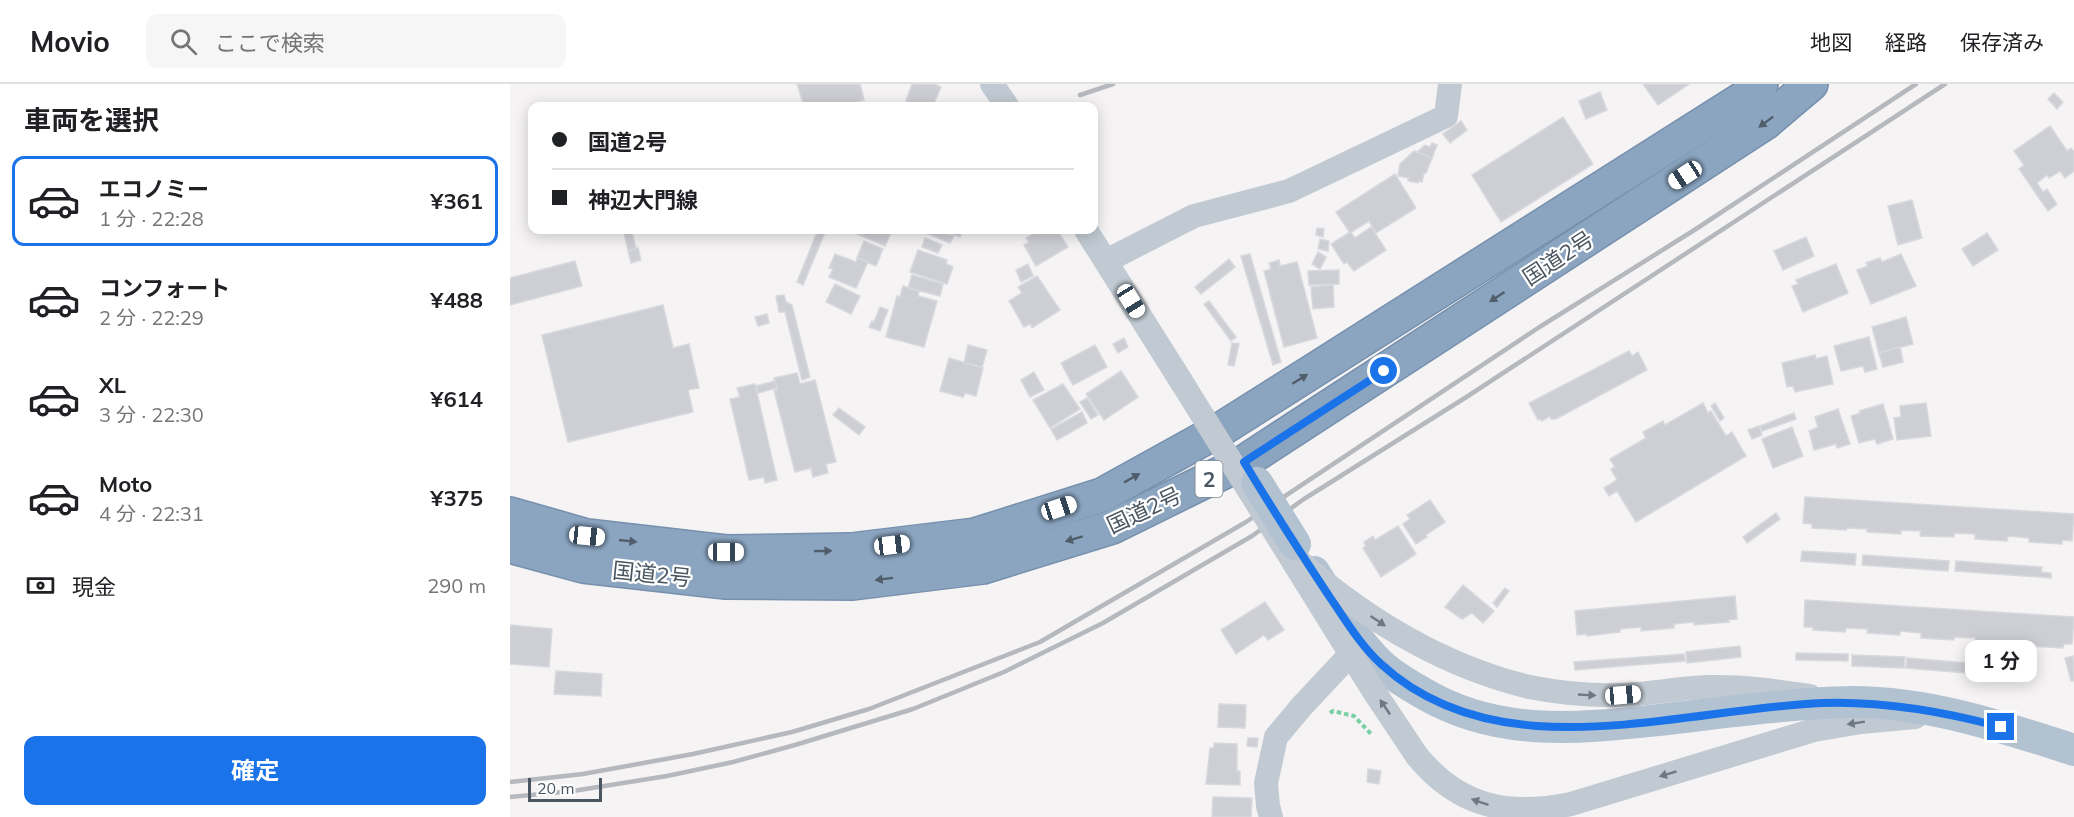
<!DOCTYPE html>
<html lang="ja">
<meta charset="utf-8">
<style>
body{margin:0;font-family:Mulish,"Noto Sans JP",sans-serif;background:#f6f6f6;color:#202124;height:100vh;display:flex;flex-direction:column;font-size:22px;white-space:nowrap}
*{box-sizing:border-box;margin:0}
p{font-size:20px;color:#757577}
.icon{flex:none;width:33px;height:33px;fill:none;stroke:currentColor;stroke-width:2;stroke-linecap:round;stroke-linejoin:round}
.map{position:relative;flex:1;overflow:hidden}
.side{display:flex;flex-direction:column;background:#fff;width:510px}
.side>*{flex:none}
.guide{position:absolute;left:18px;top:18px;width:570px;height:132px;border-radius:12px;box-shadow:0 3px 15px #0003;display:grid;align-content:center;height:132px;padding:0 24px;background:#fff}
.scale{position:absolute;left:18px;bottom:15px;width:74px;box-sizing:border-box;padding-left:6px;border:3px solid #4a5661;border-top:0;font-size:16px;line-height:21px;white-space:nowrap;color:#4a5661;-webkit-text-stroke:4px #fff;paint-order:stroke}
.end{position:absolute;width:27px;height:27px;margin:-14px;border:8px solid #1a73e8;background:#fff;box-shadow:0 0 0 3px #fff}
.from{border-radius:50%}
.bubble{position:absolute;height:42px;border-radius:12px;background:#fff;box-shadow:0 3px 15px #0003;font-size:20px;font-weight:700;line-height:42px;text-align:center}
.car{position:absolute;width:18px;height:36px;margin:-18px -9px;border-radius:8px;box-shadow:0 0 4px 2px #0007;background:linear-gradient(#fff 24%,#345 0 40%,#fff 0 76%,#345 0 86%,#fff 0)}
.guide b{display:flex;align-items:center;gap:21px;height:57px;font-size:22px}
.guide b+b{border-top:2px solid #e0e0e0}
.guide i{width:15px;height:15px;background:#202124}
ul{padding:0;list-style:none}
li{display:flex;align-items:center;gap:18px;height:90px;margin:0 12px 9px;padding:0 12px;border:3px solid transparent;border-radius:12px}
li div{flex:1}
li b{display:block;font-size:22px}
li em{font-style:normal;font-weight:700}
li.current{border-color:#1a73e8}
li>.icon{width:54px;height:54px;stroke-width:1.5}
h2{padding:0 24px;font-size:27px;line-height:72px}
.pay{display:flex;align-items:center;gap:15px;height:66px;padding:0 24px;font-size:22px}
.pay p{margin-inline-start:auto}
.cta{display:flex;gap:12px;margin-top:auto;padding:12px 24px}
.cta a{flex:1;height:69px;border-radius:12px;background:#1a73e8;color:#fff;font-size:24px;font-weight:700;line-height:69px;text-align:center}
header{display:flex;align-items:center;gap:36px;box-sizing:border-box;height:84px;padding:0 30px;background:#fff;border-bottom:2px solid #e0e0e0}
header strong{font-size:28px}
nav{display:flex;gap:33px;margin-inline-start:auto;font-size:21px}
.search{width:420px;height:54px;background:#f6f6f6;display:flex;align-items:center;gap:15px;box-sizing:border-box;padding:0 21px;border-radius:12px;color:#757577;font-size:22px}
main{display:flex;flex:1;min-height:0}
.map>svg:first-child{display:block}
.building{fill:#cdcfd5;stroke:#d7d9de;stroke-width:1.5}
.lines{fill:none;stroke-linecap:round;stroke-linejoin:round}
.highway-casing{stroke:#7690ad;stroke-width:36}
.path{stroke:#7ad0a6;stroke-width:4;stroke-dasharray:4.5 3;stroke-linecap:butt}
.minor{stroke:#c1cad2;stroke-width:24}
.major{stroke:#b3c2d1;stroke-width:32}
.highway{stroke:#8ba5c1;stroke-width:33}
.rail{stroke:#b5b8bd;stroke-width:4.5}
.minor-bridge{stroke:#c1cad2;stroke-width:24}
.major-bridge{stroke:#b3c2d1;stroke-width:32}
.oneway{fill:#505e6b}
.oneway2{fill:#6e7983}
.route{stroke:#1a73e8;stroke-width:8}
.labels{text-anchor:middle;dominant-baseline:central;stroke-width:4.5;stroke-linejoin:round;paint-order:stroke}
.shield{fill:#fff;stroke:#808990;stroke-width:1.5}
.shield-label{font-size:21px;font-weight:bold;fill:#4a5661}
.street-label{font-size:22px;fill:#4a5661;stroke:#fff}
</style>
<header>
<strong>Movio</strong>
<div class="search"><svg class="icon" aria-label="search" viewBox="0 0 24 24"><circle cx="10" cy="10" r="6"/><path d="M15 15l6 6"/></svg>ここで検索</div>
<nav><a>地図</a><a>経路</a><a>保存済み</a></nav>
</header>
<main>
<section class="side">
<h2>車両を選択</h2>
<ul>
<li class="current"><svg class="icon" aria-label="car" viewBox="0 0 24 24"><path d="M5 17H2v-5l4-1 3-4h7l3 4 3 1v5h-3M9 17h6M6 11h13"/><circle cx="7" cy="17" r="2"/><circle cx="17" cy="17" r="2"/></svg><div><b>エコノミー</b><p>1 分 · 22:28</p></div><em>¥361</em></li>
<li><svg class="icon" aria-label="car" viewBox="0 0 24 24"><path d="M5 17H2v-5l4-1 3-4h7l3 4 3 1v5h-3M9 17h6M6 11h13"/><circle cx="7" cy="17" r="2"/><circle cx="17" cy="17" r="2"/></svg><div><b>コンフォート</b><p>2 分 · 22:29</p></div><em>¥488</em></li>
<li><svg class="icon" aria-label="car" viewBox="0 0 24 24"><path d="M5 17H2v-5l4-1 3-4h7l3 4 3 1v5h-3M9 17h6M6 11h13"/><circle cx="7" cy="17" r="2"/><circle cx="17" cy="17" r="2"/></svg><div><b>XL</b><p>3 分 · 22:30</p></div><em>¥614</em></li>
<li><svg class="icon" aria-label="car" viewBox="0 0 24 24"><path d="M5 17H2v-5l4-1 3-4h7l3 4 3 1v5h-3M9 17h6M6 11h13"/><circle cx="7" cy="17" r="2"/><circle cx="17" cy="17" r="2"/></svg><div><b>Moto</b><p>4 分 · 22:31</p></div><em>¥375</em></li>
</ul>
<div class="pay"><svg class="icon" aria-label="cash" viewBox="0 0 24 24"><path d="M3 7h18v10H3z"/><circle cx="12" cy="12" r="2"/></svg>現金<p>290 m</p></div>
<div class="cta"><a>確定</a></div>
</section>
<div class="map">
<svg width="1564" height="733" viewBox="0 0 1564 733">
<rect width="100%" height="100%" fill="#f5f3f3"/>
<g class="building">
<polygon points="287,0 350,0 354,16 337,21 337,22 294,22"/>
<polygon points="402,0 424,0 431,3 423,22 408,22 396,17"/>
<polygon points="1133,0 1179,0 1148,21"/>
<polygon points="1090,8 1097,26 1076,35 1069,17"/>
<polygon points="1544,9 1553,18 1547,25 1538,15"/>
<polygon points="1053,33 1083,80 991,138 962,91"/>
<polygon points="951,37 957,46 940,59 933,50"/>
<polygon points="1540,42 1557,67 1561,64 1564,68 1564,87 1555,94 1550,87 1539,94 1537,91 1527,99 1533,108 1537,105 1547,120 1538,127 1509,85 1514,81 1504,67"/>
<polygon points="922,59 927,61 922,74 907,68 915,61 920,63"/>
<polygon points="904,67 922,74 916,89 914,89 912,98 909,97 908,99 898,97 899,94 888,92 890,80"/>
<polygon points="885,90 906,124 866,149 859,137 840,149 826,128"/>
<polygon points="1402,116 1412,154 1388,161 1378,122"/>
<polygon points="861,143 876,166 844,187 837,178 834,180 821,160 840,148 845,154"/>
<polygon points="807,144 814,145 813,153 806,151"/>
<polygon points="308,146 316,146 293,201 287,198"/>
<polygon points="338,146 382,146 375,162"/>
<polygon points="417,146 429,146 444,152 440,159 416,149"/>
<polygon points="431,146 453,146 450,153"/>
<polygon points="530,146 547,146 558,163 526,182 514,161 519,158 516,154"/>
<polygon points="122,148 126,165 118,167 114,149"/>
<polygon points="1477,149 1488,166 1463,182 1452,165"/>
<polygon points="1296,153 1304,172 1273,186 1264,167"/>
<polygon points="415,154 432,161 428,169 412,163"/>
<polygon points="810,155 819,157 818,167 808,165"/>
<polygon points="354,157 373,165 366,182 347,174"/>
<polygon points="128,164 131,176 121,179 118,167"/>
<polygon points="408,166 437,176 436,180 443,183 437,200 400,188"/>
<polygon points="808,168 816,173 810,185 802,180"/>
<polygon points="325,170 346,178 348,174 358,178 346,204 319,193 323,185 319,184"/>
<polygon points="740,170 771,278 763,281 731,172"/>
<polygon points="1391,170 1406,202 1361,220 1347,186 1358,182 1356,179 1370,174 1372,178"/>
<polygon points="719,175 725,183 691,210 685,203"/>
<polygon points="769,176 770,182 787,178 807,254 774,263 754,187 761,185 759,179"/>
<polygon points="65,177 72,202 0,221 0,194"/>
<polygon points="518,180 523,192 511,198 506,186"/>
<polygon points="1326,180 1338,209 1293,228 1282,202 1288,200 1286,196"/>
<polygon points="829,186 829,200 799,201 798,187"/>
<polygon points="402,191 433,200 430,212 398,204"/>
<polygon points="527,192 550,226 522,244 520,240 514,243 499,217 512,209 508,203"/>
<polygon points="325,200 350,212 341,230 316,218"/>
<polygon points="823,201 824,223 803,225 801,203"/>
<polygon points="393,202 409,207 408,212 427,217 414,263 376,253 387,212 390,213"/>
<polygon points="274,211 276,218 282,221 300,293 292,296 275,228 269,228 266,212"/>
<polygon points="699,217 726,253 721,257 694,220"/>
<polygon points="153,221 163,264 179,260 189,304 178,306 183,328 58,358 32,251"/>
<polygon points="370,223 378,226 370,247 359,243 362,237 364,238"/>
<polygon points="257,230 259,239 248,242 245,233"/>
<polygon points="1396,233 1403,260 1369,269 1362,243"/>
<polygon points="1359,253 1367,285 1355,288 1353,282 1331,287 1324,262"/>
<polygon points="614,254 618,263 608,269 603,260"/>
<polygon points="722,259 729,260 724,282 718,281"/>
<polygon points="458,261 477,266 472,283 454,279"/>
<polygon points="585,261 597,283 563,301 551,279"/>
<polygon points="1390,263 1393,278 1373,283 1369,269"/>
<polygon points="1119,267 1122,272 1128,268 1137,286 1046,335 1041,335 1040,332 1032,337 1030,335 1028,336 1019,319"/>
<polygon points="1305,271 1306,275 1317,272 1323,300 1285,308 1283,302 1277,303 1272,279"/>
<polygon points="439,274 473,284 466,312 455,309 453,313 430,307"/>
<polygon points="611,287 628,313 594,336 576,310"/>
<polygon points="524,288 534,306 520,313 511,296"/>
<polygon points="287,289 290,300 305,296 326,378 316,380 318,389 303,393 301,384 285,388 264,306 267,306 264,294"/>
<polygon points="265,297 267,304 248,309 246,302"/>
<polygon points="245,300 267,396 255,399 254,393 239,396 220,315 230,313 227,304"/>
<polygon points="553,300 570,325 540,344 523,316"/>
<polygon points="577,314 588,331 581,335 570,318"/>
<polygon points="1193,319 1198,329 1201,327 1216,352 1222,348 1236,372 1126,438 1107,407 1099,412 1094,404 1107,396 1101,385 1105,383 1100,375 1136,354 1133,348 1153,337 1155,341"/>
<polygon points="1205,319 1214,334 1210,337 1201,322"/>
<polygon points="1416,319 1421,352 1387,356 1384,334 1391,333 1390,322"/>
<polygon points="1373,320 1383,355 1367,360 1365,355 1349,359 1341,332 1350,329 1349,327"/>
<polygon points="329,324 355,343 349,351 323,331"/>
<polygon points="1328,325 1340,360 1327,364 1326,360 1304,366 1299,347 1308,343 1305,333"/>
<polygon points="572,328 577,339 547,356 541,345"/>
<polygon points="1284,329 1286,335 1252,347 1250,342"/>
<polygon points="1249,342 1252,351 1242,355 1238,346"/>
<polygon points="1282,343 1293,372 1263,384 1252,355"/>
<polygon points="1295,413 1564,430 1562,457 1552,456 1552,460 1519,458 1519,454 1498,452 1497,457 1465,455 1465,450 1444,449 1444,453 1410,452 1411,447 1391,446 1391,450 1357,448 1357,445 1337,444 1336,446 1302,444 1302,440 1293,439"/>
<polygon points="920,416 935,438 916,451 917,453 906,460 893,440 900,435 897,431"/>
<polygon points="1266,429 1270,435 1237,459 1233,453"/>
<polygon points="888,442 906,470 871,493 853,464 856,462 854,458 863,452 865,456"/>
<polygon points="1292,467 1346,470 1345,481 1291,477"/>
<polygon points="1353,471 1439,477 1438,487 1352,481"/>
<polygon points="1446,477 1532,483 1531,488 1541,489 1541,494 1445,487"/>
<polygon points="953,501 984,527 973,539 962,529 952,535 935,523"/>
<polygon points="995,504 999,507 987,523 983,519"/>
<polygon points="1225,512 1227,535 1218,536 1219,538 1184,541 1184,538 1164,540 1164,544 1131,547 1131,543 1110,545 1110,548 1077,552 1077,550 1067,551 1065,527"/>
<polygon points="1295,516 1564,533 1562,560 1554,560 1553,564 1518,562 1519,558 1499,557 1499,559 1465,557 1465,554 1444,553 1444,556 1411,554 1411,549 1390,547 1390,551 1357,549 1358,545 1336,544 1335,548 1303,546 1303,543 1294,543"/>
<polygon points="755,518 774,546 758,556 754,551 726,570 711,546"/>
<polygon points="0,541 42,545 39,583 0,580"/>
<polygon points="1230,562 1231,573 1177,579 1176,568"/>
<polygon points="1286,569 1338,570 1338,577 1286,576"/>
<polygon points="1174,570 1175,577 1065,586 1064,578"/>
<polygon points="1342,571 1395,573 1394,584 1342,582"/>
<polygon points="1563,572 1564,597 1561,597 1555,574"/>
<polygon points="1397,574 1507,583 1506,593 1396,584"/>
<polygon points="46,587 92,590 91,612 44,610"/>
<polygon points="709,620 736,621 735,644 708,643"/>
<polygon points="738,654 748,654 747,663 737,662"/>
<polygon points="704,659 727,660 727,687 730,687 730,701 696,700 700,664 704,664"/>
<polygon points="858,685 871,687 869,700 857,698"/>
<polygon points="703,713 742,714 741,733 702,733"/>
</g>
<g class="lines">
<g class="highway-casing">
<g id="highway">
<polyline points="0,430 77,452 216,468 341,466 465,451 592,411 713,344 1237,12 1251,0"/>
<polyline points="0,462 73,482 216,498 343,499 473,483 602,443 734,378 1255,39 1301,0"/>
</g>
</g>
<polyline class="path" points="820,629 823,627 844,632 861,650"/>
<g class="minor">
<polyline points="482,0 497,22"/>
<polyline points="576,146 671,297"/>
<polyline points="596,177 684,132 779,107 936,32 940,0"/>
<path d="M1019,603C1050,609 1080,612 1111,611C1140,610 1169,604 1199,603C1233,602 1266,607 1300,612"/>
<path d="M907,672C949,723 998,733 1061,720L1304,646L1351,638L1405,633"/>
<polyline points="761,733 758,722 756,699 766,653 792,622 851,559"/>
</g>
<path class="major" d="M804,488C824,519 843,554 870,580C882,591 897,600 911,608C989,655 1072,644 1158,635C1220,628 1281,619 1343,618C1419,618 1493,643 1564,666"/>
<use href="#highway" class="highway"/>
<g class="rail">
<polyline points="570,11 603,0"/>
<polyline points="0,698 73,690 183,670 282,648 359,625 530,558 736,438 1028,244 1186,145 1406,0"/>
<polyline points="0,713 63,707 157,692 223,678 285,661 403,625 494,588 593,539 742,452 794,415 958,312 1435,0"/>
</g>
<g class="minor-bridge">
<polyline points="671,297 863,606 907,672"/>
<path d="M790,478C857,536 933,582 1019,603"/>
</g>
<polyline class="major-bridge" points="747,399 785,460"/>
</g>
<defs><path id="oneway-solid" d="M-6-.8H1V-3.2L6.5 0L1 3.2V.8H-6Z" transform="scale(1.5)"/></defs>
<g class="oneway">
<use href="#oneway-solid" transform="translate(1256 38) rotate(143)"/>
<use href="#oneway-solid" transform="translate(987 213) rotate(147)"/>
<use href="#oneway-solid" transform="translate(790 295) rotate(-32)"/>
<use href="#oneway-solid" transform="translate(622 394) rotate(-29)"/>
<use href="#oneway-solid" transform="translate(564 455) rotate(163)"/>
<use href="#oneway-solid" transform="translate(118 457) rotate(6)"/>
<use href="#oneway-solid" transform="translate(313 467) rotate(-1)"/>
<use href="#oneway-solid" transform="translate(374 495) rotate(173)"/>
</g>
<g class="oneway2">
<use href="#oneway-solid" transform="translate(868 537) rotate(34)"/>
<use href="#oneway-solid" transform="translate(1077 611) rotate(3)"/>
<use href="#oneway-solid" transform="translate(875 623) rotate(-124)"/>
<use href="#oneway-solid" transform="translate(1346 639) rotate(171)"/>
<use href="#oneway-solid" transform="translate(1158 690) rotate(163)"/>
<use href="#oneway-solid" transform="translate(970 718) rotate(-161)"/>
</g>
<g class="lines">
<path class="route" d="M874,287L734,378C761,423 790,468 819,512C835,535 850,561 871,580C989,689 1170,625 1312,619C1373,617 1432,627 1491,643"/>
</g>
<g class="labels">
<rect class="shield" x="685.5" y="377" width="27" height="36" rx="4.5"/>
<g class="shield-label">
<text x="699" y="395">2</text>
</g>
<g class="street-label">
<text transform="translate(1048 174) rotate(-33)">国道2号</text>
<text transform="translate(634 426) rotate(-25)">国道2号</text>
<text transform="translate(142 490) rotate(6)">国道2号</text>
</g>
</g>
</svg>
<div class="scale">20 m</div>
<i class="end from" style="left:874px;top:287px"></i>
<i class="end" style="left:1491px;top:643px"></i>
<div class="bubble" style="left:1455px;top:556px;width:72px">1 分</div>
<i class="car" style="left:1175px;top:91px;rotate:237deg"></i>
<i class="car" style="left:621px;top:217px;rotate:148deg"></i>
<i class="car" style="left:549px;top:424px;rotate:72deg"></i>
<i class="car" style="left:77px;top:452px;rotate:96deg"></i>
<i class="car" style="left:382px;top:461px;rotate:83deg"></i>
<i class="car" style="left:216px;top:468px;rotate:90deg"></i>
<i class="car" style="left:1113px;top:611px;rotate:85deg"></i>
<div class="guide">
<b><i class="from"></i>国道2号</b>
<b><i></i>神辺大門線</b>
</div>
</div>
</main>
